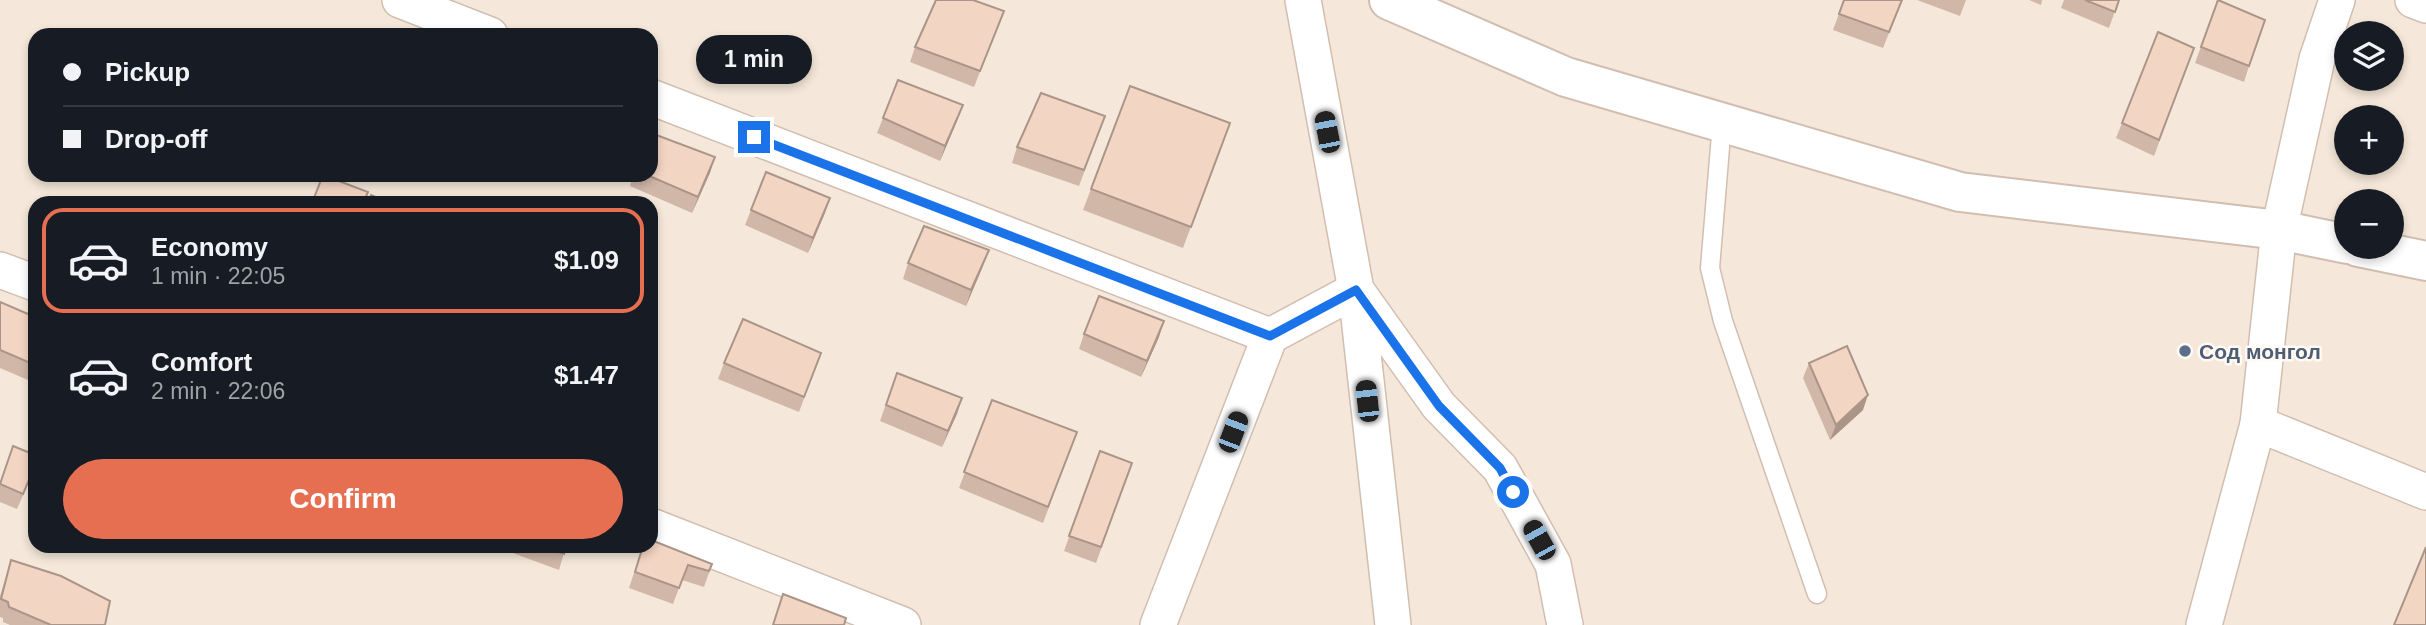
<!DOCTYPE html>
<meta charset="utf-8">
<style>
body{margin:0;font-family:Helvetica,sans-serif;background:#242831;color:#f1f3f6;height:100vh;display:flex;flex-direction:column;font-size:26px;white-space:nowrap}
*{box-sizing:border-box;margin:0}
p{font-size:23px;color:#9ea1a6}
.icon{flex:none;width:38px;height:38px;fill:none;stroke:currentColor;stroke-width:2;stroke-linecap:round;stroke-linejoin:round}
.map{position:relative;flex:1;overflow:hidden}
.drawer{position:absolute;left:28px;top:196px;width:630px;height:357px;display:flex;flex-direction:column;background:#171b24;border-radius:21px;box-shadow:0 4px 10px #0003}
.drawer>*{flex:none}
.guide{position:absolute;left:28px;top:28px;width:630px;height:154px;border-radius:21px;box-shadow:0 4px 10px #0003;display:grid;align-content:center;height:154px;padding:0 35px;background:#171b24}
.tools{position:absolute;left:2334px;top:21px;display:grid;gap:14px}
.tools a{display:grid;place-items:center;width:70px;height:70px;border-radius:50%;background:#171b24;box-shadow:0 4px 10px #0003;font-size:35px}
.end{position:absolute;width:32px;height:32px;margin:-16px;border:9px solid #1a73e8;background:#fff;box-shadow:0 0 0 4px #fff}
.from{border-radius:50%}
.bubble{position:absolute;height:49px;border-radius:24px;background:#171b24;box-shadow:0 4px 10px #0003;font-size:23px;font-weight:800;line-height:49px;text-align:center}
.car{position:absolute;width:21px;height:42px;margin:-21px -10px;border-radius:9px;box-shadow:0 0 5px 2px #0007;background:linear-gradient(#222 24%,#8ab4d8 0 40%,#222 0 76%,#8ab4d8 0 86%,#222 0)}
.guide b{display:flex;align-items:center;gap:24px;height:66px;font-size:26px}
.guide b+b{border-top:2px solid #363941}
.guide i{width:18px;height:18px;background:#f1f3f6}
ul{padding:12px 0 0;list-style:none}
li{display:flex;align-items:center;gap:21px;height:105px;margin:0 14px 10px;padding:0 21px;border:4px solid transparent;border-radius:21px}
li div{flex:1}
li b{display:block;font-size:26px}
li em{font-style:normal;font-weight:800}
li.active{border-color:#e76f51}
li>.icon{width:63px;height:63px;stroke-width:1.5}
.primary-button{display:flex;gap:14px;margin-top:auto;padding:14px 35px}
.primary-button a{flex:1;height:80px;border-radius:42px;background:#e76f51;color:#fff;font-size:28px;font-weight:800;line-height:80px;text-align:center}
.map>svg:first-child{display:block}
.residential{fill:#f5e8da;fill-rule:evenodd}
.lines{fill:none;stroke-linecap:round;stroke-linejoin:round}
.service-casing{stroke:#d1beb0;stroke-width:21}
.minor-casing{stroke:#d1beb0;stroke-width:38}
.tertiary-casing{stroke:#d1beb0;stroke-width:42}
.service{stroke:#fff;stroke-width:18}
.minor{stroke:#fff;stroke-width:35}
.tertiary{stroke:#fff;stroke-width:38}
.wall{fill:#d1b7a8}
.shaded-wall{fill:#aa9588}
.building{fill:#f3d5c3;stroke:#aa9588;stroke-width:2}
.route{stroke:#1a73e8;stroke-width:9}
.service-dot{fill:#5c6f8a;stroke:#fffaf3;stroke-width:2.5}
.labels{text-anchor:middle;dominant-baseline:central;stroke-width:5;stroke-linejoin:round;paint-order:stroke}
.service-label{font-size:21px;font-weight:bold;fill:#4e5e75;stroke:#fffaf3;text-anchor:start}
</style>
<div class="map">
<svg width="2426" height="625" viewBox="0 0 2426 625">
<rect width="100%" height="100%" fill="#fdf6ec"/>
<path class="residential" d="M0,0H2426V625H0ZM2347,33H2392V79H2347ZM35,35H651V175H35ZM2347,117H2392V163H2347ZM2347,201H2392V247H2347ZM35,203H651V546H35Z"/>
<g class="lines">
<g class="service-casing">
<polyline id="service" points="1722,123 1710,268 1723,321 1817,594"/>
</g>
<g class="minor-casing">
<g id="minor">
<polyline points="400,0 490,35"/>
<polyline points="1303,0 1356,290 1439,406 1500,468 1553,564 1565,625"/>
<polyline points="2413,0 2426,5"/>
<polyline points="651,97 1270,336"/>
<polyline points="0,270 35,283"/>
<polyline points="2258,424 2426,492"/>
<polyline points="651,526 903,625"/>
<polyline points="1158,625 1270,336 1356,290 1393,625"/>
<polyline points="2204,625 2258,424 2279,230 2317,59 2337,0"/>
</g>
</g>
<g class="tertiary-casing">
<g id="tertiary">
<polyline points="1389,0 1566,77 1960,192 2279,230 2347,244"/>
<polyline points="2358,247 2426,261"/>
</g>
</g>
<use href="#service" class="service"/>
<use href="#minor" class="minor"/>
<use href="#tertiary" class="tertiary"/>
</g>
<g class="wall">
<polygon points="1844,0 1902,0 1883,48 1833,30"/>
<polygon points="1917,0 1966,0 1960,16"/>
<polygon points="2029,0 2042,0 2041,5"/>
<polygon points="2064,0 2119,0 2109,28 2061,8"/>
<polygon points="2218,0 2249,66 2244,82 2195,63"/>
<polygon points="1004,11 974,87 910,62 915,47"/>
<polygon points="2194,48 2154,156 2116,138 2122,123"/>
<polygon points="1130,86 1230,123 1183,248 1083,210"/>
<polygon points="1105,116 1079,186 1012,163 1017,147"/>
<polygon points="883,118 957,121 940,161 877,133"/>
<polygon points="715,157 692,213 630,186 633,175 651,175"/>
<polygon points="830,198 808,253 745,225 751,210"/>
<polygon points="908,263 983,266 966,306 903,279"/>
<polygon points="0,302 35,317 35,383 0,368"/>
<polygon points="1084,334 1159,337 1141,377 1079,349"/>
<polygon points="821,353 799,412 718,379 724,363"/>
<polygon points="1809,363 1863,410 1830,440 1803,378"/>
<polygon points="897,373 962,398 942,447 880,421"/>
<polygon points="992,400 1077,432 1043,523 959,488"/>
<polygon points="1100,451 1132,463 1096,563 1064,551"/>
<polygon points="35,455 35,468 17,509 0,502 0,484"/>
<polygon points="503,546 566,546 559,570 502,549"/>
<polygon points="643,546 712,564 704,587 682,580 673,604 629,588"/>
<polygon points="11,560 105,625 10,625 3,622 3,618 0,617 0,596"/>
</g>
<g class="shaded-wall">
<polygon points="963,105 957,121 940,161 945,146"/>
<polygon points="715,157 710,173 692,213 698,197"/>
<polygon points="830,198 825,213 808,253 813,238"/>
<polygon points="989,250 983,266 966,306 971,290"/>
<polygon points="1164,321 1159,337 1141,377 1147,361"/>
<polygon points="1868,395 1863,410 1830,440 1836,425"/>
<polygon points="962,398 957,414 942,447 948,431"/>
</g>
<g class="building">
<polygon points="936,0 973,0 1004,11 980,71 915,47"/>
<polygon points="1844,0 1902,0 1889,32 1839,14"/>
<polygon points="2085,0 2119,0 2115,12"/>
<polygon points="2218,0 2265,20 2249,66 2201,47"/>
<polygon points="2158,32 2194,48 2159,140 2122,123"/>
<polygon points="898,80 963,105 945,146 883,118"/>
<polygon points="1130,86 1230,123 1191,227 1091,189"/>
<polygon points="1041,93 1105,116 1084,170 1017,147"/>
<polygon points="651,133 715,157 698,197 647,175 651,175"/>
<polygon points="766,172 830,198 813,238 751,210"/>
<polygon points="323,175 368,192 363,203 312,203"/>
<polygon points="371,195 390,203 368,203"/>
<polygon points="924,226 989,250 971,290 908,263"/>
<polygon points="1099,296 1164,321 1147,361 1084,334"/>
<polygon points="0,302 35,317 35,365 0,350"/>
<polygon points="743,319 821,353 804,397 724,363"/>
<polygon points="1847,346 1868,395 1836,425 1809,363"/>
<polygon points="897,373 962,398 948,431 886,405"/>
<polygon points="992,400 1077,432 1048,507 964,472"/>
<polygon points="13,446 35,455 35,466 23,494 0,484"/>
<polygon points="1100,451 1132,463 1101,547 1069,536"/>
<polygon points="651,540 712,564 709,571 688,565 679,588 635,572 643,546 651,546"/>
<polygon points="542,546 566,546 564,554"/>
<polygon points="2426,547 2426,625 2394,625"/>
<polygon points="11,560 61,576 110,601 105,625 51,625 9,607 8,602 1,599"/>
<polygon points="783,594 846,618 844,625 773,625"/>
</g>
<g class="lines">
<polyline class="route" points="754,137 1270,336 1356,290 1439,406 1500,468 1513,492"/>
</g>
<circle class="service-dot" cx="2185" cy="351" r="7"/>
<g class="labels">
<g class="service-label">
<text x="2199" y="351">Сод монгол</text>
</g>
</g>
</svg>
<div class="tools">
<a><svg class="icon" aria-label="layers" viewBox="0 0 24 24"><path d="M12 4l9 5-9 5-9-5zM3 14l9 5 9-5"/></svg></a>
<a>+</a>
<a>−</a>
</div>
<i class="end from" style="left:1513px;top:492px"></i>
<i class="end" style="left:754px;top:137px"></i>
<div class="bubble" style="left:696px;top:35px;width:116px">1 min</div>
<i class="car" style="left:1327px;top:132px;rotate:349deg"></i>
<i class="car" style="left:1367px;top:401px;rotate:354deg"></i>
<i class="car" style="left:1233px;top:432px;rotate:21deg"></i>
<i class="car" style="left:1539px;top:540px;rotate:331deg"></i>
<div class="guide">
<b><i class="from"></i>Pickup</b>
<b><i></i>Drop-off</b>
</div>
<section class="drawer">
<ul>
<li class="active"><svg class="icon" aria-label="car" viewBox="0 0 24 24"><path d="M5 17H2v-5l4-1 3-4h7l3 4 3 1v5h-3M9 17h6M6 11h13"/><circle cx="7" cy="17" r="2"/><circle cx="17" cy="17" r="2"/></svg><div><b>Economy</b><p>1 min · 22:05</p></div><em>$1.09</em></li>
<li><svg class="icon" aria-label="car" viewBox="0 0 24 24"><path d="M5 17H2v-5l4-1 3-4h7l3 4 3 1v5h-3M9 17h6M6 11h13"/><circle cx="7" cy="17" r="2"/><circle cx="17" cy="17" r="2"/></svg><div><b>Comfort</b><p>2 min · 22:06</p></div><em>$1.47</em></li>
</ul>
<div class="primary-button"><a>Confirm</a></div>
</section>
</div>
